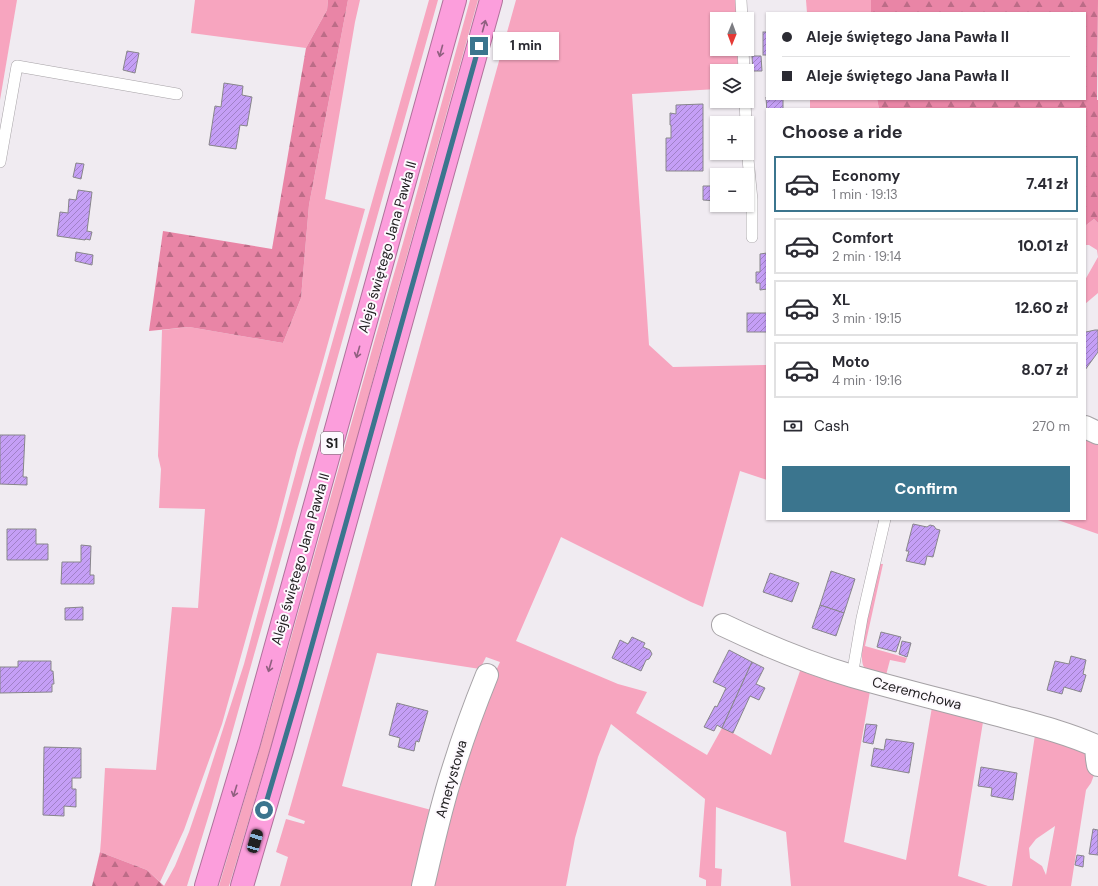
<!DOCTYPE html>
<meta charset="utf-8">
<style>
body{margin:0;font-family:"DM Sans",sans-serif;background:#f2f2f3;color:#2b2b33;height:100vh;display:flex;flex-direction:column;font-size:15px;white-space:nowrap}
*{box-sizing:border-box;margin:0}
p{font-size:13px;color:#7c7c81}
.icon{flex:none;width:22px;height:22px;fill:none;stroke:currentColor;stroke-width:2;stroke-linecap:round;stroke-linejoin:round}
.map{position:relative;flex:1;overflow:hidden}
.panel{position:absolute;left:766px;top:108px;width:320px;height:412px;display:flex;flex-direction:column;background:#fff;border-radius:0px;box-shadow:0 1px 3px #0004}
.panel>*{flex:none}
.guide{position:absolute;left:766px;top:12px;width:320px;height:88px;border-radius:0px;box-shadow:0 1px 3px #0004;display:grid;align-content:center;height:88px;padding:0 16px;background:#fff}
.needle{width:26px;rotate:181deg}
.controls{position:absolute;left:710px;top:12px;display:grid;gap:8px}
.controls a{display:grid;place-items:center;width:44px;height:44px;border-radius:0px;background:#fff;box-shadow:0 1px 3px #0004;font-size:20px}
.end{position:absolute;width:18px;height:18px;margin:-9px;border:5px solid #3b758e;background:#fff;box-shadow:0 0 0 2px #fff}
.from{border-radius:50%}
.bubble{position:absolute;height:28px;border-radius:0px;background:#fff;box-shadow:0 1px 3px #0004;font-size:13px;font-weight:800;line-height:28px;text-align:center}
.car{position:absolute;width:12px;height:24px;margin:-12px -6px;border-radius:5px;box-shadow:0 0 3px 1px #0007;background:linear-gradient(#222 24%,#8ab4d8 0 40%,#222 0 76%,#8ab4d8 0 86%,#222 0)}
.guide b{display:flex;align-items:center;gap:14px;height:38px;font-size:15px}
.guide b+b{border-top:1px solid #e1e1e2}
.guide i{width:10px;height:10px;background:#2b2b33}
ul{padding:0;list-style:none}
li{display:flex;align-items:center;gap:12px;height:56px;margin:0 8px 6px;padding:0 8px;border:2px solid #e1e1e2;border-radius:0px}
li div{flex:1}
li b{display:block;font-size:15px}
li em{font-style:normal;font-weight:800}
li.selected{border-color:#3b758e}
li>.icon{width:36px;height:36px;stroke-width:1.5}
h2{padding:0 16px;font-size:18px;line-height:48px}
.pay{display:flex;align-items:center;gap:10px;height:44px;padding:0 16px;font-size:15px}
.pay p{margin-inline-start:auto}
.primary-button{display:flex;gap:8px;margin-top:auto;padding:8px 16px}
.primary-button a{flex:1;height:46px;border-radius:0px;background:#3b758e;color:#fff;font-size:16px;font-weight:800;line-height:46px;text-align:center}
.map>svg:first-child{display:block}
.green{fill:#f7a5bf;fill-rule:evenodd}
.forest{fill:url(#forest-firs)}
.building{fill:url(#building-hatch);stroke:#88868b}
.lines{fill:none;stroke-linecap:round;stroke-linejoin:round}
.service-casing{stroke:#a6a2a6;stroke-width:12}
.minor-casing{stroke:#a6a2a6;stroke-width:24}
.motorway-casing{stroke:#b0729b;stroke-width:24}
.service{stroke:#fff;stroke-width:11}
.minor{stroke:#fff;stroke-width:22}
.motorway{stroke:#fc9edc;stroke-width:22}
.oneway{stroke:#906080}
.route{stroke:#3b758e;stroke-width:5}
.labels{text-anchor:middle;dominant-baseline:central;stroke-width:4;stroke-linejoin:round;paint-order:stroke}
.shield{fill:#fdf9fe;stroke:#646265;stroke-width:1}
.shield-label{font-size:13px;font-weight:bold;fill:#232123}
.street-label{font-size:14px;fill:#232123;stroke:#fdf9fe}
</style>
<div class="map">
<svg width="1098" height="886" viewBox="0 0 1098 886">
<defs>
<pattern id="forest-firs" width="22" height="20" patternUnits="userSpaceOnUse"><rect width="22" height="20" fill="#e985a6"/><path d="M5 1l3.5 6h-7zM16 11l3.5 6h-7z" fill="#bc6c87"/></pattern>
<pattern id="building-hatch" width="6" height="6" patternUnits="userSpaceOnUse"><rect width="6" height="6" fill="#c59ff6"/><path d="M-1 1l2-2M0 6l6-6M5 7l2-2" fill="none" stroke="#a081c7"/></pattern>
</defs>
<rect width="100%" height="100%" fill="#f0ebf1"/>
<g class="green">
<polygon points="0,0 17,0 0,100"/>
<polygon points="195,0 328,0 327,10 306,48 191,33"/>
<polygon points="348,0 360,0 355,22 325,199 365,209 320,372 297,450 277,527 222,724 184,830 160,882 147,870 100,852 101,840 105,768 156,770 172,607 198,608 205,509 159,508 161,469 158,456 162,330 189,327 283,343 301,298 309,205"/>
<polygon points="429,0 438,0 211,808 187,886 164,886 175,866 189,832 203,791 244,664 301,453"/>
<polygon points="470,0 478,0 383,342 334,524 278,723 229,886 219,886 268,720 375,339 403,243"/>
<polygon points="516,0 737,0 737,19 717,19 717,49 738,49 739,71 717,71 717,89 632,94 649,345 673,367 767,365 767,480 740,471 703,607 691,602 561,537 516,641 618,684 647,692 636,713 707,755 722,728 733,733 771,755 801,668 806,673 821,678 823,675 870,691 844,842 906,860 932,707 983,722 958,876 988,886 791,886 786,832 716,807 715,868 722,869 721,886 706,886 706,880 699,877 705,799 611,724 598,757 575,838 566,886 428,886 476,715 500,662 486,657 480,669 377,653 342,786 435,811 417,886 280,886 288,857 276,852 286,819 304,824 305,821 288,815 351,594"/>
<polygon points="806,0 871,0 871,13 807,13"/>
<polygon points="810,99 877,99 879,109 810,109"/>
<polygon points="1094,219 1098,223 1098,293 1085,304 1085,280 1098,257 1097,250 1089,245 1085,245 1085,226"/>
<polygon points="1085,434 1098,439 1098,534 1055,519 1085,519"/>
<path d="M879,564H883L865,646L907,658L905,663L890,660L885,679C878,676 868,674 864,667C856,651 875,584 879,564Z"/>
<path d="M1035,735L1084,751L1090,759L1094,775L1091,783L1086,790L1071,886H1012ZM1055,826L1046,875L1042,866L1030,858L1029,848L1036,839Z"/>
</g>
<g class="forest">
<polygon points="328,0 348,0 309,205 301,298 283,343 189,327 149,331 163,231 272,249 306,48 327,10"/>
<polygon points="871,0 1098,0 1097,100 1098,100 1098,223 1094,219 1085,226 1085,109 879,109 877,99 1085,99 1085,13 871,13"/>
<polygon points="100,852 147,870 164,886 92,886"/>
</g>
<g class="building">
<rect x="763" y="32" width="4" height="23"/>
<polygon points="127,51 139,53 135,73 123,70"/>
<polygon points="752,56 761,56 762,71 753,71"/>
<polygon points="224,83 243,86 242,95 252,97 247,126 240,125 236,149 209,145 215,106 221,107"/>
<polygon points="766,97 767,97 767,99 783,99 783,109 767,109 767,113"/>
<polygon points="703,104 703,171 666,171 666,138 671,138 671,125 670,125 670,113 676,114 676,105"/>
<polygon points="76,163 84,164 81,179 73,177"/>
<polygon points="703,186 717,186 717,201 703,200"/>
<polygon points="78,190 92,192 87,231 92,232 90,240 86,239 85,240 57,236 60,212 68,213 69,199 76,200"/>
<polygon points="76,252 93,255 92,265 75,261"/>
<polygon points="767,253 767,289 760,290 760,283 756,283 756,272 760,272 760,254"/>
<rect x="747" y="313" width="20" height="19"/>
<polygon points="1095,330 1098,330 1098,352 1085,370 1085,333 1086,332"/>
<polygon points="0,435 25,435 23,477 27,477 27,485 0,484"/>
<polygon points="913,524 927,527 930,525 934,526 936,529 940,530 933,557 927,556 925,565 906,561 909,551 906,551"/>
<polygon points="7,529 36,529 36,544 48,544 48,560 7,560"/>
<polygon points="81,545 91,546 90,575 94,575 94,584 61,584 62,562 81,562"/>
<polygon points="831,571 855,579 844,613 820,605"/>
<polygon points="770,573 799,583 792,602 763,592"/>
<polygon points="820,605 844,613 836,636 812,628"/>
<polygon points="83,607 83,620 65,620 65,608"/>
<polygon points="881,632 901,637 896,652 877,647"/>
<polygon points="632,637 645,643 643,647 650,650 652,654 649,659 646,660 641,671 612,658 620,640 628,644"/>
<polygon points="902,641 911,643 907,657 899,654"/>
<polygon points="729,650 752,662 722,728 717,725 714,731 704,727 715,706 717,707 726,688 713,682"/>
<polygon points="1071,656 1086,660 1083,674 1086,675 1081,692 1064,687 1062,694 1047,690 1055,661 1069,664"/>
<polygon points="18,661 51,661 51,671 53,671 54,684 52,684 52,692 0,693 0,667 18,667"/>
<polygon points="752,662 764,668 756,684 765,688 759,700 750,696 733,733 722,728"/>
<polygon points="397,703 428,711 419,742 416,741 414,751 398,747 400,738 389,735"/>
<polygon points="866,724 877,725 873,744 863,742"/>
<polygon points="886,739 914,743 909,773 871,766 874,748 884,750"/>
<polygon points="44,747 81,748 81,778 72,778 72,789 76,789 76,807 64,806 64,816 43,815"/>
<polygon points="981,767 1017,773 1013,800 991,796 992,788 978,786"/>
<polygon points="1093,829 1098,830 1098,855 1089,854"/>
<polygon points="1077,855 1084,856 1083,867 1075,865"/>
</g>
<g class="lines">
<g class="service-casing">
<g id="service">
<polyline points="741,0 742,19"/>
<polyline points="743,49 744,71"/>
<polyline points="745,101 746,123"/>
<polyline points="747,149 752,200 752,237"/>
<polyline points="0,162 17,66 177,94"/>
<polyline points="852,676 862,618 885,519"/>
</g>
</g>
<g class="minor-casing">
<g id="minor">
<polyline points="1085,427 1098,433"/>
<path d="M723,625C765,645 808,663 852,676C901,690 950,702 998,715C1031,724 1065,732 1096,746L1097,759L1098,765"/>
<path d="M423,886C432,848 440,810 452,773C462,740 474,707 487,675"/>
</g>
</g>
<g class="motorway-casing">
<g id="motorway">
<polyline points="206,886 249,743 455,0"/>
<polyline points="242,886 282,750 491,0"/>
</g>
</g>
<use href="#service" class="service"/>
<use href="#minor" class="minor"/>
<use href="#motorway" class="motorway"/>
</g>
<defs><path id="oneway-shaft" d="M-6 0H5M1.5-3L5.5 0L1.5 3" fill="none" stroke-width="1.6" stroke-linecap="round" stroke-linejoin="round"/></defs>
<g class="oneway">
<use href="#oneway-shaft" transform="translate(484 26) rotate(-75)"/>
<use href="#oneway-shaft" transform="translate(441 51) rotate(105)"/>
<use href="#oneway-shaft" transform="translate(358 352) rotate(106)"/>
<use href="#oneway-shaft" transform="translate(270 666) rotate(106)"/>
<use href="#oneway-shaft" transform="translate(235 791) rotate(107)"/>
</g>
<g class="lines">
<polyline class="route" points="264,810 300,688 479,46"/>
</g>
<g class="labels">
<rect class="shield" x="321" y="432" width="22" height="22" rx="3"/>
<g class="shield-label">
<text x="332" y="443">S1</text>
</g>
<g class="street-label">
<text transform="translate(387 247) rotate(-74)">Aleje świętego Jana Pawła II</text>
<text transform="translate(300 559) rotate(-74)">Aleje świętego Jana Pawła II</text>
<text transform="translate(917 693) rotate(15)">Czeremchowa</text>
<text transform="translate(451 779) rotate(-74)">Ametystowa</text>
</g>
</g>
</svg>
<div class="controls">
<a><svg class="needle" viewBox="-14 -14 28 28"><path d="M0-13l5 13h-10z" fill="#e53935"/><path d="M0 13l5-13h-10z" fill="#7c7c81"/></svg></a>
<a><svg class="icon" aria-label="layers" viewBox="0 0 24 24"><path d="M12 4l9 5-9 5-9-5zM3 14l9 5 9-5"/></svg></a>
<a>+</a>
<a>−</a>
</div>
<i class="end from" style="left:264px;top:810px"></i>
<i class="end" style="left:479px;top:46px"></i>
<div class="bubble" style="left:493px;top:32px;width:66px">1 min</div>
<i class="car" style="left:255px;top:841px;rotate:16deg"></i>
<div class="guide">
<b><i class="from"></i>Aleje świętego Jana Pawła II</b>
<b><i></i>Aleje świętego Jana Pawła II</b>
</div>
<section class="panel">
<h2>Choose a ride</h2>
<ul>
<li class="selected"><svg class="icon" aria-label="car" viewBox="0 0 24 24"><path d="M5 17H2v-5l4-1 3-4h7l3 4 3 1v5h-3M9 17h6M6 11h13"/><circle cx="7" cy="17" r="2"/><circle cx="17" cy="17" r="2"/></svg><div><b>Economy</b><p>1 min · 19:13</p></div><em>7.41 zł</em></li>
<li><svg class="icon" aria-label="car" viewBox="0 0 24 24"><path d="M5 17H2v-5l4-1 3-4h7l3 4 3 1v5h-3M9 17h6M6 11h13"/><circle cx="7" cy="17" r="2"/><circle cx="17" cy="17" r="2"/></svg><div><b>Comfort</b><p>2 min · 19:14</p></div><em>10.01 zł</em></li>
<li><svg class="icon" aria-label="car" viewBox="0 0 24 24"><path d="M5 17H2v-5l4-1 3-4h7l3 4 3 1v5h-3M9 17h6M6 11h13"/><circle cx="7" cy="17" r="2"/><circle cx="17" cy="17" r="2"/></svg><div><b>XL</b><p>3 min · 19:15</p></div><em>12.60 zł</em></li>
<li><svg class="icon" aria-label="car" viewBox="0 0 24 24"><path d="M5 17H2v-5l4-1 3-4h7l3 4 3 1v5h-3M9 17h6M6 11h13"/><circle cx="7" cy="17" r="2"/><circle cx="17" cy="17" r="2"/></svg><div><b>Moto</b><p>4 min · 19:16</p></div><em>8.07 zł</em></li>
</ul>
<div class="pay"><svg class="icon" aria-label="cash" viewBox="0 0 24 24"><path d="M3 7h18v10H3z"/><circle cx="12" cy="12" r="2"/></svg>Cash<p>270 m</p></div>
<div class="primary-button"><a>Confirm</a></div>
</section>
</div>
